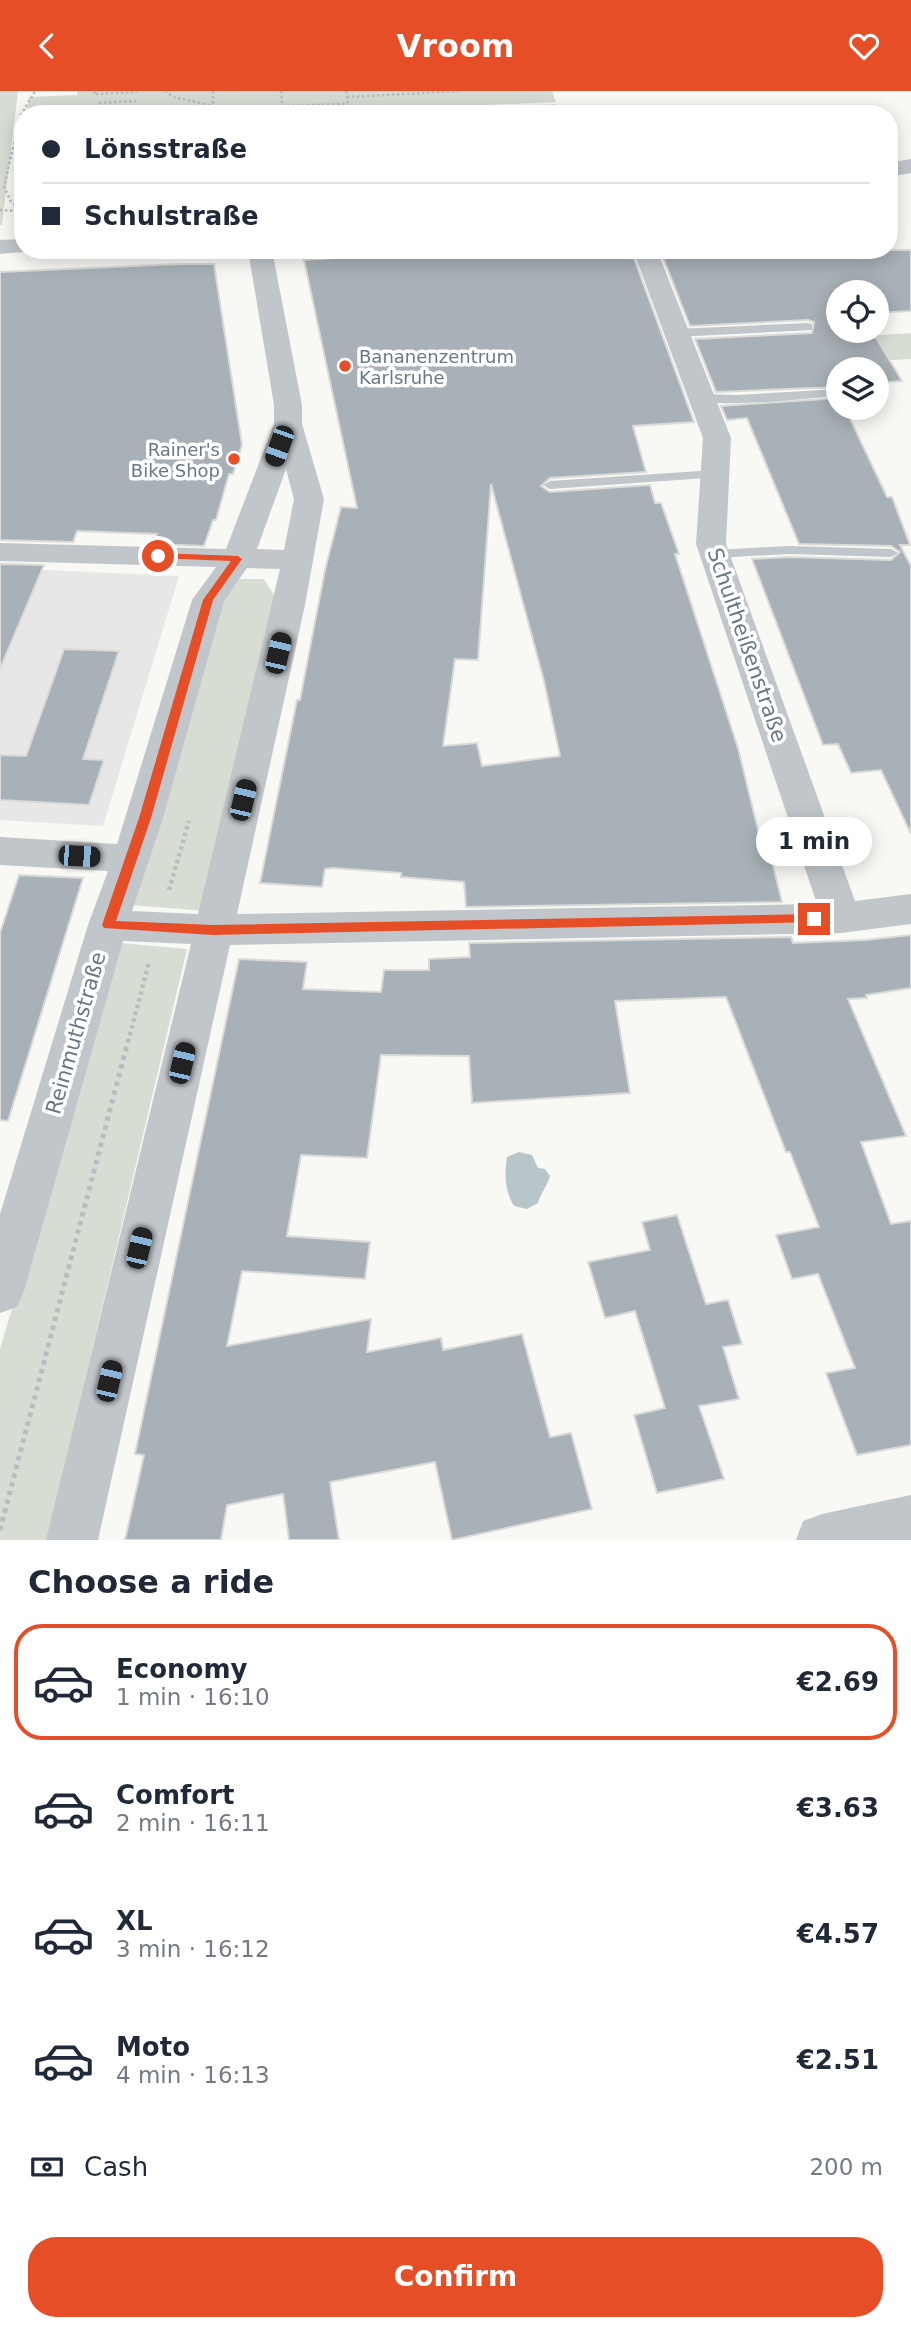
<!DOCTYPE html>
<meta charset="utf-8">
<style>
body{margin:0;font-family:"DejaVu Sans",sans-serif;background:#f6f6f7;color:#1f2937;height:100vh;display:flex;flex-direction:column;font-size:26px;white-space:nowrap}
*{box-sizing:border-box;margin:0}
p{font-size:23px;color:#747a83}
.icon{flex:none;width:38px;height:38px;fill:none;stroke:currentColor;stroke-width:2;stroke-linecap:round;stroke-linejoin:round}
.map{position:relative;height:1449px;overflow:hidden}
.drawer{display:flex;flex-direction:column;background:#fff;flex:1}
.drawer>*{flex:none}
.hud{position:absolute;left:14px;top:14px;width:884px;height:154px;border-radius:28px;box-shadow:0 4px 18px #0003;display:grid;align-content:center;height:154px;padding:0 28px;background:#fff}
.fabs{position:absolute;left:826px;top:189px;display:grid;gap:14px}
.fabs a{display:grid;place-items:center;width:63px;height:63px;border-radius:50%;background:#fff;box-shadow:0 4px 18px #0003;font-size:35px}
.end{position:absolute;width:32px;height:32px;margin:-16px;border:9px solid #e64e28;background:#fff;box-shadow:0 0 0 4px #fff}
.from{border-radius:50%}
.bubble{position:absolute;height:49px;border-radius:24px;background:#fff;box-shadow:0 4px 18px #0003;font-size:23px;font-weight:800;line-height:49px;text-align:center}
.car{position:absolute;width:21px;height:42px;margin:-21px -10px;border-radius:9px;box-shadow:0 0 5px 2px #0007;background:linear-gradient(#222 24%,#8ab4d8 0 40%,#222 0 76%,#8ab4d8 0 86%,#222 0)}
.hud b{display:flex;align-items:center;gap:24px;height:66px;font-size:26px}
.hud b+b{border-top:2px solid #e0e1e3}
.hud i{width:18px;height:18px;background:#1f2937}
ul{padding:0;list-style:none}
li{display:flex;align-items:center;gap:21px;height:116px;margin:0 14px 10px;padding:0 14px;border:4px solid transparent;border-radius:28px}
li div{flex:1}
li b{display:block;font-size:26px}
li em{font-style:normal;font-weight:800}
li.active{border-color:#e64e28}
li>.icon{width:63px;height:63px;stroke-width:1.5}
h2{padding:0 28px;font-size:32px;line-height:84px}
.pay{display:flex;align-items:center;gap:18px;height:77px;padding:0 28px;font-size:26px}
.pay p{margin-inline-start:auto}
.primary-button{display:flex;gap:14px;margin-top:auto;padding:14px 28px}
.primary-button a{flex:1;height:80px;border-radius:28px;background:#e64e28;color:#fff;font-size:28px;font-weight:800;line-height:80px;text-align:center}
header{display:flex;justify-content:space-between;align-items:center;height:91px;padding:0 28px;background:#e64e28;color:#fff;font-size:32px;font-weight:800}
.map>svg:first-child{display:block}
.built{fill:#e6e7e6}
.green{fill:#d8ddd4}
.water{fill:#b8c5c9}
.building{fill:#a8b1b7;stroke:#dadad8;stroke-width:2;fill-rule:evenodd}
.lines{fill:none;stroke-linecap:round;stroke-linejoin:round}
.path-far2{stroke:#b9bdc0;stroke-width:2.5;stroke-dasharray:2.5 2.5;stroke-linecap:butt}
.path-far1{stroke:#b9bdc0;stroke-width:4.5;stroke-dasharray:3.5 3.5;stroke-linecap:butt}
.path{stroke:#b9bdc0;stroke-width:5;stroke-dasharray:4.5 4.5;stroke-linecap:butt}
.service{fill:#c1c6ca;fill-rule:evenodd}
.minor{fill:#c1c6ca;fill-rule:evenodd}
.route{fill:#e64e28}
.poi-dot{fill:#e64e28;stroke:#fff;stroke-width:2.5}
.labels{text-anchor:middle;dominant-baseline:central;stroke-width:7;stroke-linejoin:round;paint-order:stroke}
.far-poi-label{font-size:18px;fill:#677987;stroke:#fff;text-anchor:start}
.street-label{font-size:21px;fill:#677987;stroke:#fff}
</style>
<header><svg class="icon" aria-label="back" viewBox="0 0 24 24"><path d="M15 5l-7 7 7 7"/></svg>Vroom<svg class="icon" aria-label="heart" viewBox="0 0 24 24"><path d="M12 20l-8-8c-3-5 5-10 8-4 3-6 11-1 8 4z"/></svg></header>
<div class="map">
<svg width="911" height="1449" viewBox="0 0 911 1449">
<rect width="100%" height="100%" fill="#f8f8f5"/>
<polygon class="built" points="0,477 179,485 103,735 0,729"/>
<g class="green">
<polygon points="0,0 18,0 2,134 0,134"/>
<polygon points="77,0 552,0 556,11 360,20 360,23 27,23 29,6 77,4"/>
<polygon points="556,13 560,23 364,22"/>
<polygon points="911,242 911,268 863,271 850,246"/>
<polygon points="240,488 264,488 280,514 206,820 130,814 212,511"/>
<polygon points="120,852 187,858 47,1449 0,1449 0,1258"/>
</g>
<path class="water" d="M519,1061L532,1064L538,1077L545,1078L550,1085C547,1096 541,1101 538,1112L527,1118L514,1115C505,1101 504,1083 507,1066Z"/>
<g class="building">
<path d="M452,159H631L694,331L633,335L646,381L550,387L541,395L550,401L650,394L655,412H661L679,463H675L738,657L760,747L766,746L782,811L466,816L464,791L401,786V782L333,777L325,778L322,796L260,792L297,609H300L325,479L341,416L357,417L304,169ZM491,393L544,590L560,665L482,675L477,652L443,655L455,568L478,569Z"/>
<polygon points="660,159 911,159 911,220 877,222 877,201 838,201 838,240 872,240 902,290 877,292 877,278 838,278 838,296 716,301 695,248 812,242 814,231 808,229 690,235"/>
<polygon points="179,173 214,173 242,354 233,383 229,383 216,429 213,429 204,455 153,453 157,443 77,440 73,451 0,449 0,181"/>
<polygon points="838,307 838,317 845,317 887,406 892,406 910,454 900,454 911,475 911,743 881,679 851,682 838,653 823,654 752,468 789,466 891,469 900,461 891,455 799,453 747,327 727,329 721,315"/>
<polygon points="0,473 44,474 0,578"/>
<polygon points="64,558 119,560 83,668 104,669 89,714 0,709 0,664 26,665"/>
<polygon points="19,784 83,787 8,1030 0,1029 0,842"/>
<polygon points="911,844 911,897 866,904 867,907 848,908 906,1045 861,1051 891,1133 911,1130 911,1354 857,1364 826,1282 855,1277 818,1183 792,1188 776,1144 819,1136 790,1061 786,1061 726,906 615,910 630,1002 472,1012 469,965 381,964 367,1067 301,1064 287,1145 370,1151 365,1188 242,1180 227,1255 371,1228 367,1261 441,1247 443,1259 522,1243 550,1346 571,1342 592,1418 452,1449 435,1371 330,1391 339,1449 289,1449 283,1403 227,1414 221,1449 125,1449 144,1364 135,1363 239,868 307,871 303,898 381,901 384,879 429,879 429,868 470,866 469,852 791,846 793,852 866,849"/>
<polygon points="677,1124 706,1213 728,1209 742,1253 723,1256 739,1308 699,1315 724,1388 657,1402 634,1324 665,1317 635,1220 605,1227 588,1171 650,1159 642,1131"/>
</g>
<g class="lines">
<g class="path-far2">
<polyline points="95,0 94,3 137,1"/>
<polyline points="165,0 174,6 213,15 213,21 210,23"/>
<polyline points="213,0 213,15"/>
<polyline points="281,0 283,23"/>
<polyline points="346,0 350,23"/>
<polyline points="347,6 460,0"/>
<polyline points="99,12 137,10"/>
<polyline points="282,15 348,13"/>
<polyline points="213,21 283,19"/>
<polyline points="0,119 20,120"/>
<polyline points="23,120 11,111 4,95 21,24 35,0"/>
<polyline points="295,162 327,159"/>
<polyline points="50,166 227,165"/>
</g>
<g class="path-far1">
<polyline points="169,799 189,730"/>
<polyline points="128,951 149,871"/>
</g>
<polyline class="path" points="0,1439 128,950"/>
<g class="service">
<polygon points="808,232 812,233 812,239 677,246 671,242 677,238"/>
<path d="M838,298V304L835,305C811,307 710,319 695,307L702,303L738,304Z"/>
<polygon points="715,379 720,380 720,386 550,398 543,394 550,390"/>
<polygon points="789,455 891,458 898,462 891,466 789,463 714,467 707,463 714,459"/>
</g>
<g class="minor">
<polygon points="911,68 911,82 889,86 889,72"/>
<polygon points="23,148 23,159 32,160 0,163 0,149"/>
<path d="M248,159H272L302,314V333L324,408L305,514L237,823L817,813L696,453L703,347L633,159H657L731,347L726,453L855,810L911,803V833L841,842L230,854L98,1449H46L191,853L123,850L24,1200L17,1216L0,1222V1123L88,834L108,780L0,774V746L117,753L192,509L216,476L0,470V452L226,458L274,333V314ZM286,378L294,408L284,459L257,458ZM247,477L280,478L198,823L132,820L163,727L224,510Z"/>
<polygon points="911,1404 911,1449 796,1449 803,1430 822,1423"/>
</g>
</g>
<polygon class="route" points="158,462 238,465 242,468 213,509 151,727 116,830 213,834 814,823 820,828 818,831 213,844 104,837 102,834 139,727 203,509 231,470 155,467 154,465"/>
<g class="poi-dot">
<circle cx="345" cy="275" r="7"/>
<circle cx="234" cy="368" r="7"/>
</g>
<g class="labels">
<g class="far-poi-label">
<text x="359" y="265">Bananenzentrum<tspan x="359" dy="21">Karlsruhe</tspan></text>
<text x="220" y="358" text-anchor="end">Rainer's<tspan x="220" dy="21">Bike Shop</tspan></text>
</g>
<g class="street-label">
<text transform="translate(747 554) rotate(71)">Schultheißenstraße</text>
<text transform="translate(76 942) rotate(-74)">Reinmuthstraße</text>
</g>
</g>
</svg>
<div class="fabs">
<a><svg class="icon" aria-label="locate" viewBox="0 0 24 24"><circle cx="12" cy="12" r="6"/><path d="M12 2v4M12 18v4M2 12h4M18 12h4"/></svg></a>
<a><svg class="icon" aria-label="layers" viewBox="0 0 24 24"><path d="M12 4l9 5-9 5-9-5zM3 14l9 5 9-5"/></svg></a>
</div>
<i class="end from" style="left:158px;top:465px"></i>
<i class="end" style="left:814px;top:828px"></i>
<div class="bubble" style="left:756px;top:726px;width:116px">1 min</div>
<i class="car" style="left:279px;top:355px;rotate:200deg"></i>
<i class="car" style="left:278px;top:562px;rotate:13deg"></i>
<i class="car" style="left:243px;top:709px;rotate:13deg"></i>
<i class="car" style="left:79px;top:765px;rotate:93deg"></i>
<i class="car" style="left:182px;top:972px;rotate:13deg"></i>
<i class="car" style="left:139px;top:1157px;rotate:13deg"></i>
<i class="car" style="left:109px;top:1290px;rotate:13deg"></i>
<div class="hud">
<b><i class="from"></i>Lönsstraße</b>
<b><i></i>Schulstraße</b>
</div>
</div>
<section class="drawer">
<h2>Choose a ride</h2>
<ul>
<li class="active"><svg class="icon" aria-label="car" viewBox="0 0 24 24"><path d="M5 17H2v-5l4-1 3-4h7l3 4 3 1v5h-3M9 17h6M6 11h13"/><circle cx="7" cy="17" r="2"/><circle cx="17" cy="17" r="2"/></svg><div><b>Economy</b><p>1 min · 16:10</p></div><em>€2.69</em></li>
<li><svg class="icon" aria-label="car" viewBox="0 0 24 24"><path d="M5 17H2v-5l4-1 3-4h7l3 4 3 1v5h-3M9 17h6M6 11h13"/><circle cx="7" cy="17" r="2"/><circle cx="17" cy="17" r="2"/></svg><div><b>Comfort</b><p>2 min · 16:11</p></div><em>€3.63</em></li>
<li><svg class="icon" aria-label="car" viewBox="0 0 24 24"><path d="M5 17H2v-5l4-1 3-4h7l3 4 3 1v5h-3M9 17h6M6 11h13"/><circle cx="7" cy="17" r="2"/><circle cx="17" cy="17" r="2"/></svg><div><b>XL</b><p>3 min · 16:12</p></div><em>€4.57</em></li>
<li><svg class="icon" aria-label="car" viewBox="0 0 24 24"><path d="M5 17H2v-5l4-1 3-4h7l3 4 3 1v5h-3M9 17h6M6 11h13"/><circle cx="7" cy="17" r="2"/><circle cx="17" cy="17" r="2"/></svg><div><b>Moto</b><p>4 min · 16:13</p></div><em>€2.51</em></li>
</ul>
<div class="pay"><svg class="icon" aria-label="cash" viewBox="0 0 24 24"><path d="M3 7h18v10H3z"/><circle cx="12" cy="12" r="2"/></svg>Cash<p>200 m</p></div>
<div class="primary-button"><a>Confirm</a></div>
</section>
